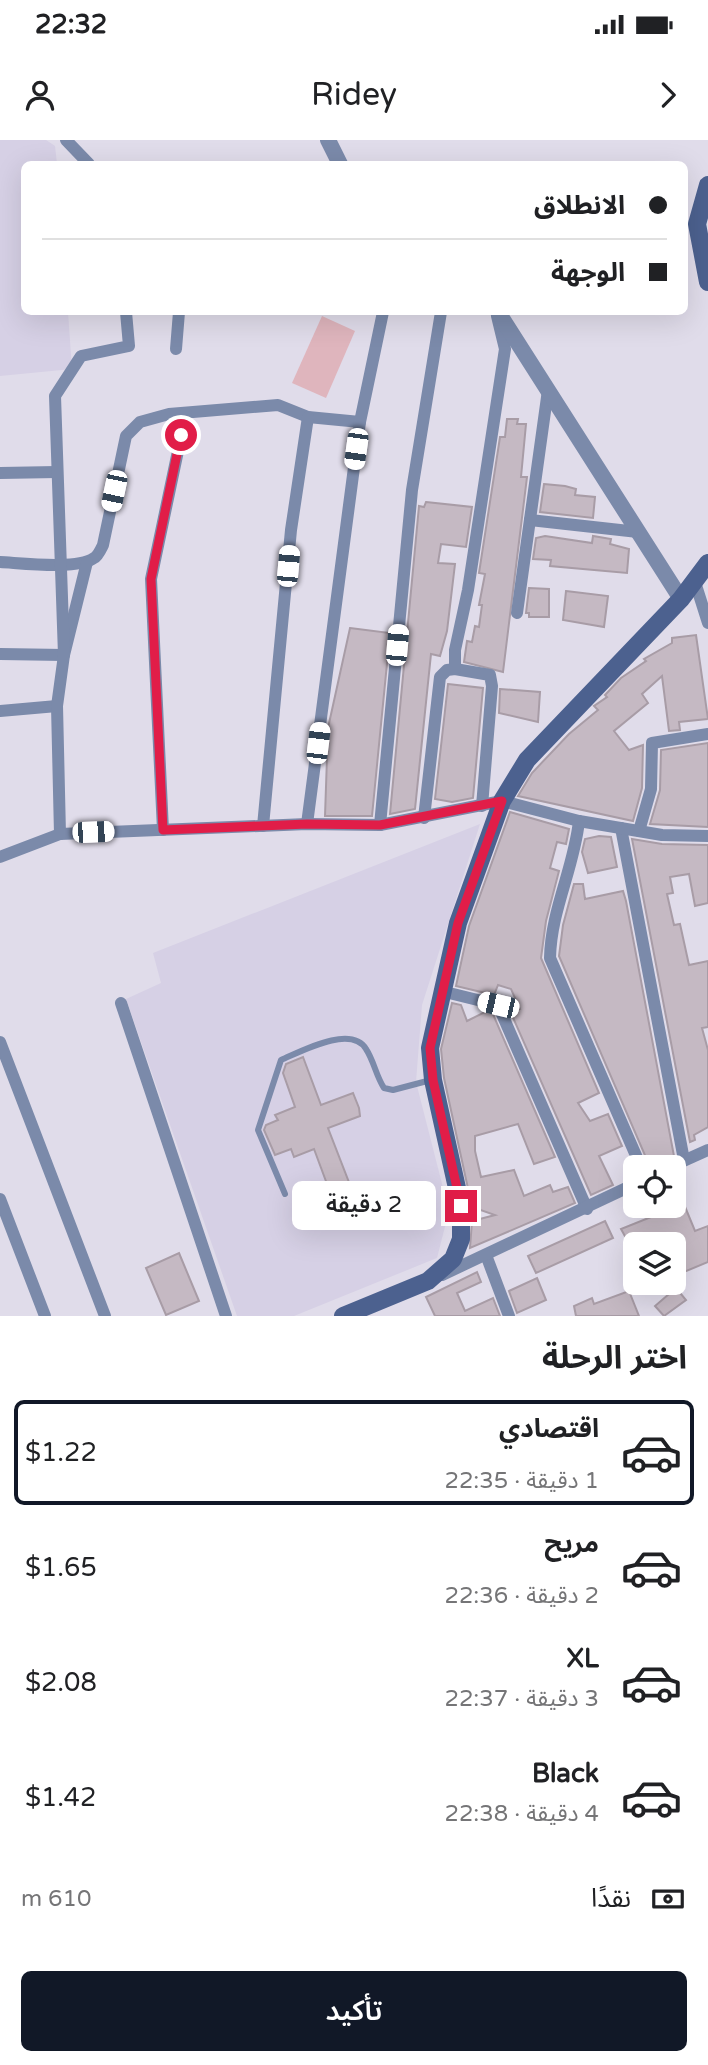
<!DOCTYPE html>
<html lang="ar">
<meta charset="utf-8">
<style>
body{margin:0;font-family:"Varela Round","Noto Sans Arabic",sans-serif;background:#f2f2f2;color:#202124;direction:rtl;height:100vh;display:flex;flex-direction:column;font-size:26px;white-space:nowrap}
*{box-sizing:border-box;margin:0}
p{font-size:23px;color:#757577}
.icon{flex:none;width:38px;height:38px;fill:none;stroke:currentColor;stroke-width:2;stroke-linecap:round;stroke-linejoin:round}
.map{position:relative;height:1176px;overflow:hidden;direction:ltr}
.side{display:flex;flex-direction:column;background:#fff;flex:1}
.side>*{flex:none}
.banner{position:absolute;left:21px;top:21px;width:667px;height:154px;border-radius:10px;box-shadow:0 7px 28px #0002;direction:rtl;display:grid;align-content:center;height:154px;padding:0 21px;background:#fff}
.buttons{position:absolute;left:623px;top:1015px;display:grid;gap:14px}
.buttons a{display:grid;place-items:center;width:63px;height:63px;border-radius:10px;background:#fff;box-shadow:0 7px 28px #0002;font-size:35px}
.end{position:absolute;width:32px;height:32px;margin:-16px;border:9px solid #e11d48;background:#fff;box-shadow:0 0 0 4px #fff}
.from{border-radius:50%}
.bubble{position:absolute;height:49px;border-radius:10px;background:#fff;box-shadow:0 7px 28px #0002;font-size:23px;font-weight:600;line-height:49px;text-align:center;direction:rtl}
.car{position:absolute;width:21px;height:42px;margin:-21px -10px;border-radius:9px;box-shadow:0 0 5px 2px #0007;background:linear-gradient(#fff 24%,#345 0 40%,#fff 0 76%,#345 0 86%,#fff 0)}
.banner b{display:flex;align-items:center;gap:24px;height:66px;font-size:26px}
.banner b+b{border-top:2px solid #e0e0e0}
.banner i{width:18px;height:18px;background:#202124}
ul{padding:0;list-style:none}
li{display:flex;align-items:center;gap:21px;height:105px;margin:0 14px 10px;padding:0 7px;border:4px solid transparent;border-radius:10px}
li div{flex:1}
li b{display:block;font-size:26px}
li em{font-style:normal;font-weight:600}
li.current{border-color:#111827}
li>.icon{width:63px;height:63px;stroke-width:1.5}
h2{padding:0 21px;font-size:32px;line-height:84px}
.pay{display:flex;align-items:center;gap:18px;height:77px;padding:0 21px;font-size:26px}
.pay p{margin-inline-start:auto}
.button{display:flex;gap:14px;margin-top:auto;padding:14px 21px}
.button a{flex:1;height:80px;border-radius:10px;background:#111827;color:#fff;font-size:28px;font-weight:600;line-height:80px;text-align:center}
.status{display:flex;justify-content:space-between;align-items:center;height:49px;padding:0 35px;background:#fff;direction:ltr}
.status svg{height:19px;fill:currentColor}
header{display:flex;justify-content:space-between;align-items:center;height:91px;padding:0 21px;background:#fff;font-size:32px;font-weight:600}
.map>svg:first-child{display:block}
.built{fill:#d6d0e5}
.green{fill:#dfb5bd}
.building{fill:#c5b9c3;stroke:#a89ca6;stroke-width:2}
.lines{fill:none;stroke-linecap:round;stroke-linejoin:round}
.service{stroke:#7b8aaa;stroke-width:6}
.minor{stroke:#7b8aaa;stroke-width:12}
.tertiary{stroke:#7b8aaa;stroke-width:16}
.secondary{stroke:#4c618f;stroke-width:18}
.route{stroke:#e11d48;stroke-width:9}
</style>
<div class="status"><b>22:32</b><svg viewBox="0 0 49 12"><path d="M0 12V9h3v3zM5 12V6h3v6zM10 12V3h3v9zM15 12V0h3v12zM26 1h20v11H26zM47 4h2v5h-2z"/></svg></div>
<header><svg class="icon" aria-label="forward" viewBox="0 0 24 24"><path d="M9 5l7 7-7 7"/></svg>Ridey<svg class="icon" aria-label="person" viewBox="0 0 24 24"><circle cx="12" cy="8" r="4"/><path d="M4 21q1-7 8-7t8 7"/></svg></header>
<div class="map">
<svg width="708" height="1176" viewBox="0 0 708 1176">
<rect width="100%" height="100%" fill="#e0dcea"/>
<g class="built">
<polygon points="0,0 46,0 55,6 57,24 24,24 24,172 68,172 72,229 0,236"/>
<polygon points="480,684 422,865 416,942 449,1071 437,1118 294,1176 237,1176 126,859 161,843 153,813"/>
</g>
<polygon class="green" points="322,176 355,191 326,258 292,243"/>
<g class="building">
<polygon points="507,279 518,279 517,284 526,284 521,337 527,337 503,532 464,522 467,501 472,502 475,486 479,487 482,465 479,465 485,434 479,433 500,297 505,297"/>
<polygon points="544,344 565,346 576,349 575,355 595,357 593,378 540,372"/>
<polygon points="426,362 472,367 466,407 441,404 438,423 455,424 447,491 440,516 431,514 415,669 390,674 419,366 424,367"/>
<polygon points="545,396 592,403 593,396 611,399 610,404 629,409 627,433 550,426 551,420 533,419 536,398"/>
<polygon points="529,448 549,449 549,477 529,477 529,473 526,473"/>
<polygon points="566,451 608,456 604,487 563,480"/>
<polygon points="350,488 390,493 372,676 325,676 328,588"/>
<polygon points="696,495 708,579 679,582 680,590 669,591 662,536 642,554 648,563 614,591 629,610 643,605 642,648 633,681 518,656 532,633 569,594 598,570 594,566 607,557 605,555 621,538 646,521 644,519 672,503 672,498"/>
<polygon points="448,544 483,548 473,658 452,662 435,659"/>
<polygon points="500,549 540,552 538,582 499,573"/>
<polygon points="708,603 708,687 650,684 660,650 661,610"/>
<polygon points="510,672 569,689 566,704 557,702 550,728 559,731 546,781 541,818 599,953 578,963 590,981 608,974 622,1006 599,1016 613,1045 591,1055 511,873 520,869 511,849 498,845 494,855 456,846 469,786"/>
<polygon points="599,696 611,697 617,727 588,733 582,712 585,699"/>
<polygon points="632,699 662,704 708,705 708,763 695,766 689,734 670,737 673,753 667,754 674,785 680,784 689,825 708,821 708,887 702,888 708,910 708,987 694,995 695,1000 690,1002"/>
<polygon points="574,744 583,744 585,759 623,751 626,761 674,1016 659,1027 650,1027 559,816 563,785"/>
<polygon points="452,863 461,865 467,881 487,871 492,872 555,1017 534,1024 518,984 475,996 475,1011 481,1037 514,1030 524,1056 550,1045 553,1052 568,1047 575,1063 470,1108 472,1081 495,1075 472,1067 444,938 441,909"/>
<polygon points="303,917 321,965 353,953 359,968 360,976 328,988 350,1045 330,1052 314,1009 294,1017 291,1009 275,1015 264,990 266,985 278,980 275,975 295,967 283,933 286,924"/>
<polygon points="674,1040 695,1091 708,1086 708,1122 679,1134 674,1121 674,1104 635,1104 631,1107 621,1089 671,1069"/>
<polygon points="605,1081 613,1098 536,1133 528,1116"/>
<polygon points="179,1113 199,1161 166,1175 146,1128"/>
<polygon points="477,1132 481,1142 457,1153 465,1171 493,1158 500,1176 435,1176 426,1157"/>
<polygon points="537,1138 546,1160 517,1173 509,1151"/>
<polygon points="676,1148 686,1160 664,1176 655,1166"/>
<polygon points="629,1151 639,1176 576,1176 574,1166 592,1158 594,1164"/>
</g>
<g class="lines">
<path class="service" d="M285,1054L258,990L281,920C300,912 351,884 366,909C374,921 376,936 384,948L393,950L431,940"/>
<g class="minor">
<polyline points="66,0 89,24"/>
<polyline points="176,209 179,172"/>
<polyline points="0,333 57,332"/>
<polyline points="530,380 638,392"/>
<path d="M0,422C21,423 78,430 94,418C98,416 101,409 103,405L126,296L140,282L169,274L278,265L308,277L360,282"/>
<polyline points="695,442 708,483"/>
<polyline points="517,473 548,250"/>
<polyline points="0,514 64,515 87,422"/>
<polyline points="455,529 490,535 492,546 482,666"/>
<polyline points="0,571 57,566"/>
<polyline points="424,678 440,537 447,530 455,529 455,510 468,450 505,209 497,176"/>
<path d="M579,681C574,728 551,770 550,818L641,1027"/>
<polyline points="307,684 360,282 383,172"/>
<polyline points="380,685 412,350 441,172"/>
<polyline points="263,686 291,390 308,277"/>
<polyline points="621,688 684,1020"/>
<polyline points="163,690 151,439 186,273"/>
<polyline points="639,691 651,649 652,603 708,594"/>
<polyline points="60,694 57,566 64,515 55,256 81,216 129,206 126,172"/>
<polyline points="0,717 60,694 307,684 380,685 502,661 579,681 662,695 708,696"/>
<polyline points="441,851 498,865 587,1069"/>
<polyline points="121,863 226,1176"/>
<polyline points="0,902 105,1176"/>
<polyline points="670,1027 708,1010"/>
<polyline points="0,1059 45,1176"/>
<polyline points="486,1115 509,1176"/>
<polyline points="442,1135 635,1044"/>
</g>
<g class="tertiary">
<polyline points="328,0 340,24"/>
<polyline points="498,172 681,459"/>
</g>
<g class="secondary">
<polyline points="708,45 697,84 708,142"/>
<polyline points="343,1176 428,1141 453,1119 461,1099 461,1066 433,940 430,908 458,783 502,661 527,620 681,459 708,423"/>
</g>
</g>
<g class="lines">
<polyline class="route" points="181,295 151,439 163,690 307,684 380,685 502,661 458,783 430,908 433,940 461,1066"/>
</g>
</svg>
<div class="buttons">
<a><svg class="icon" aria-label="locate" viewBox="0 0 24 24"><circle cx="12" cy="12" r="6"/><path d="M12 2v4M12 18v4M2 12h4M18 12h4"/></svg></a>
<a><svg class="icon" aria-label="layers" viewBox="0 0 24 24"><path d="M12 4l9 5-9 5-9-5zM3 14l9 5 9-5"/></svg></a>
</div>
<i class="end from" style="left:181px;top:295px"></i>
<i class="end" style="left:461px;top:1066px"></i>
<div class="bubble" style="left:292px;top:1041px;width:144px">2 دقيقة</div>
<i class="car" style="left:356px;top:309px;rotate:188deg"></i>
<i class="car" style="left:114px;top:351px;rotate:192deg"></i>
<i class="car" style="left:288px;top:426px;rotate:5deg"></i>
<i class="car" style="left:397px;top:505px;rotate:5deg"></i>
<i class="car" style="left:318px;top:603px;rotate:7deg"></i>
<i class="car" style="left:93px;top:692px;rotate:88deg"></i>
<i class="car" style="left:498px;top:865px;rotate:283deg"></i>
<div class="banner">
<b><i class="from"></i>الانطلاق</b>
<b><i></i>الوجهة</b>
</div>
</div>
<section class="side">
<h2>اختر الرحلة</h2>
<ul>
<li class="current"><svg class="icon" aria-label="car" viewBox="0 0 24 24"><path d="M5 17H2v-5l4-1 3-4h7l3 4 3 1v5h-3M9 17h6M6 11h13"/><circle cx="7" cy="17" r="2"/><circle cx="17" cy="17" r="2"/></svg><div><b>اقتصادي</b><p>1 دقيقة · 22:35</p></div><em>$1.22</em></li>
<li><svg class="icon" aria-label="car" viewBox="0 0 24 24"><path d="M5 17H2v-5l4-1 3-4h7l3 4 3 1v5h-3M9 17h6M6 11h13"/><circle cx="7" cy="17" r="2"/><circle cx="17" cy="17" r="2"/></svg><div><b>مريح</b><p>2 دقيقة · 22:36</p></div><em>$1.65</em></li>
<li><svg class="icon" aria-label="car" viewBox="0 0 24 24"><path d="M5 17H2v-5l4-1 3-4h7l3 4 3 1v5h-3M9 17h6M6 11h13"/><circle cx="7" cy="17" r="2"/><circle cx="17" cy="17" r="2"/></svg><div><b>XL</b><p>3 دقيقة · 22:37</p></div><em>$2.08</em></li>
<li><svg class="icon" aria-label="car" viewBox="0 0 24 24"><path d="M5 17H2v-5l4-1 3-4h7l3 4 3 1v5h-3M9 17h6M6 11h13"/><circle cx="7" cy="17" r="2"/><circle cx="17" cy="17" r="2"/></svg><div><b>Black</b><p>4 دقيقة · 22:38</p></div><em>$1.42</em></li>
</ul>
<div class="pay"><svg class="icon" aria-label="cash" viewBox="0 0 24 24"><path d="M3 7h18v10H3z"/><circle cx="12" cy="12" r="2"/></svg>نقدًا<p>610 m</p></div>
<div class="button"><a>تأكيد</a></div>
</section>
